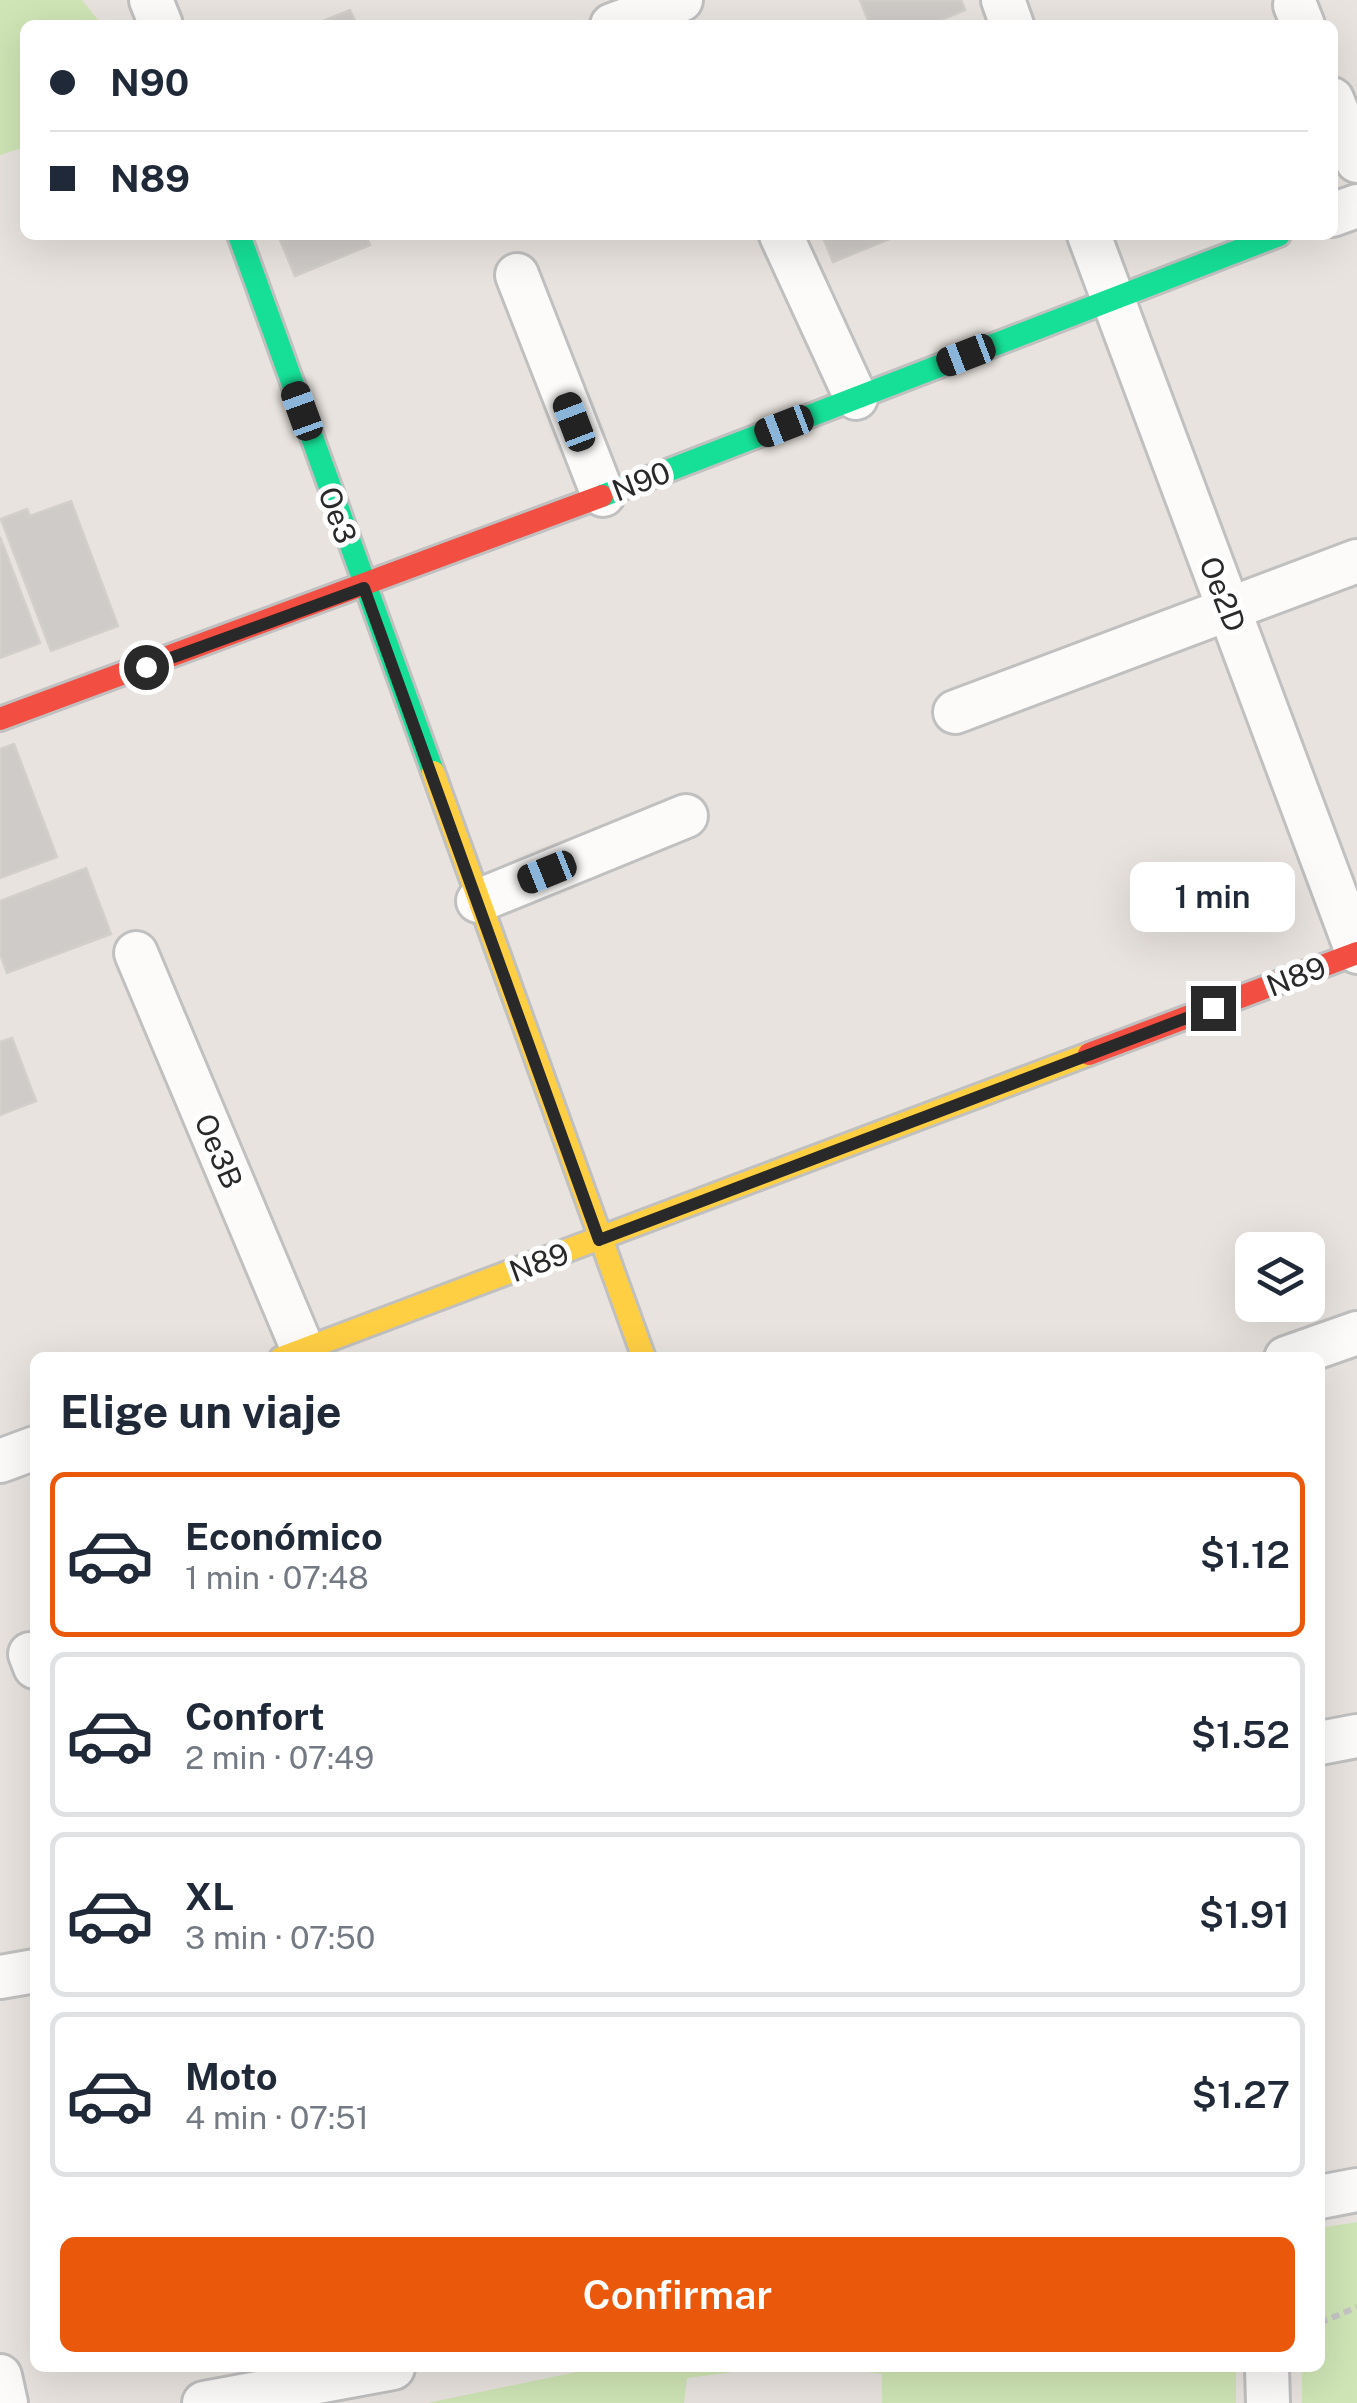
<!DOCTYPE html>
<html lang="es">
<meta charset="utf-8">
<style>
body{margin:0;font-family:"Public Sans",sans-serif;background:#f2f2f3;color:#1f2937;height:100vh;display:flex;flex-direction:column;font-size:38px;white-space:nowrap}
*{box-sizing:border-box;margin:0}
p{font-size:32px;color:#747a83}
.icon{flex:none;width:55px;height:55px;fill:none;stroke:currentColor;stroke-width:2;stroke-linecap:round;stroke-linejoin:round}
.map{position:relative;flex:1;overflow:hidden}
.sheet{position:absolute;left:30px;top:1352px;width:1295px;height:1020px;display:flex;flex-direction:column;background:#fff;border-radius:15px;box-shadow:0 10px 40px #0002}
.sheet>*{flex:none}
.hud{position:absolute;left:20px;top:20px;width:1318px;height:220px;border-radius:15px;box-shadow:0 10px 40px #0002;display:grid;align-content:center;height:220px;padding:0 30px;background:#fff}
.tools{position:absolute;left:1235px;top:1232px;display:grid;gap:20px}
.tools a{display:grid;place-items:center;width:90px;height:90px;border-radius:15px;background:#fff;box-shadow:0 10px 40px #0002;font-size:50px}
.end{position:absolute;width:45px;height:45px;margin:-22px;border:12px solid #292929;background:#fff;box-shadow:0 0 0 5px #fff}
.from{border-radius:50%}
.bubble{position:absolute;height:70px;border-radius:15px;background:#fff;box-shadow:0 10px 40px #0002;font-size:32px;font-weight:600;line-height:70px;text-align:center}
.car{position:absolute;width:30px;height:60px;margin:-30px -15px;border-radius:12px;box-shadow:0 0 8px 2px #0007;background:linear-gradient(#222 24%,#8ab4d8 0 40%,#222 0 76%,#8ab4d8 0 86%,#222 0)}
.hud b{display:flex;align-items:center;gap:35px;height:95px;font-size:38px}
.hud b+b{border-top:2px solid #e0e1e3}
.hud i{width:25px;height:25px;background:#1f2937}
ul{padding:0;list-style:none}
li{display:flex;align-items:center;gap:30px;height:165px;margin:0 20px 15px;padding:0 10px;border:5px solid #e0e1e3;border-radius:15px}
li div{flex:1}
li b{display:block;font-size:38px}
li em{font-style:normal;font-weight:600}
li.selected{border-color:#ea580c}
li>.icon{width:90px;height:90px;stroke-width:1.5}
h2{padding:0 30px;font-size:45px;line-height:120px}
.button{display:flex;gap:20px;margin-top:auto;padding:20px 30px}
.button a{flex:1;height:115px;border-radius:15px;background:#ea580c;color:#fff;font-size:40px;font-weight:600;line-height:115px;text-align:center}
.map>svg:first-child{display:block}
.green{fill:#cfe5b5}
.building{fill:#cecbc8;stroke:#d3cfcb;stroke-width:2.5}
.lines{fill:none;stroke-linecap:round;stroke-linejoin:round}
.street-casing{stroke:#c1c0c0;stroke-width:48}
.fast-casing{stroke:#c1c0c0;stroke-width:28}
.slow-casing{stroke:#c1c0c0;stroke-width:28}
.jam-casing{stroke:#c1c0c0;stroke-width:28}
.path{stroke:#c6c5c5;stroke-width:6;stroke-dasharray:8 5;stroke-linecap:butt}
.street{stroke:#fcfbfa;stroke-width:42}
.fast{stroke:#16e098;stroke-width:22}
.slow{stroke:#ffcf43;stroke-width:22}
.jam{stroke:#f24e42;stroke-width:22}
.route{stroke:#292929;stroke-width:12}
.labels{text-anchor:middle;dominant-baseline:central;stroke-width:10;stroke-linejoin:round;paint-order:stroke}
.street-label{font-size:30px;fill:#292929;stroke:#fff}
</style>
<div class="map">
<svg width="1357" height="2403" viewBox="0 0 1357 2403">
<rect width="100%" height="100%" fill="#e8e3de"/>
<g class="green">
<polygon points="0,0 82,0 102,25 25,25 25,147 0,155"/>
<polygon points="1357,2222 1357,2403 1302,2403 1302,2368 1320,2368 1320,2228"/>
<polygon points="595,2368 750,2370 687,2378 684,2403 427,2403"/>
<polygon points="836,2368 1236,2368 1236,2403 882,2403 882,2374"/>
</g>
<g class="building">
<polygon points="860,0 961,0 965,10 929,25 870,25"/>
<polygon points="350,10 357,25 313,25"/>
<polygon points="278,235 366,235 370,245 295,276"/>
<polygon points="822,235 899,235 833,262"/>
<polygon points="71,501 118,626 51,651 1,519 27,509 30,516"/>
<polygon points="0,537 40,643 0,658"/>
<polygon points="14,744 57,857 0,878 0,749"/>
<polygon points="86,868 111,934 7,973 0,954 0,901"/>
<polygon points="12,1038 36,1101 0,1115 0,1042"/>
</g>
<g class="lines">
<g class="street-casing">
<g id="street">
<polyline points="151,0 161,25"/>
<polyline points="1003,0 1012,25"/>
<polyline points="1295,5 1303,25"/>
<polyline points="612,25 681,0"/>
<polyline points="1332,99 1357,161"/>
<polyline points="1332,215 1357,206"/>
<polyline points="781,235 856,398"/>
<polyline points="1089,235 1357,952"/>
<polyline points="517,275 603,495"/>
<polyline points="955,712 1357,561"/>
<polyline points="478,901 686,816"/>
<polyline points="136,953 303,1350"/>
<polyline points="1286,1358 1357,1333"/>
<polyline points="0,1461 35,1448"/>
<polyline points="30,1654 35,1667"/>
<polyline points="1320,1743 1357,1736"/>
<polyline points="0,1977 35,1971"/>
<polyline points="1320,2197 1357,2190"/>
<polyline points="1267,2368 1268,2403"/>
<polyline points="0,2376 6,2403"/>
<polyline points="204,2403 393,2368"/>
</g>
</g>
<g class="fast-casing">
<g id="fast">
<polyline points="239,235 433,772"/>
<polyline points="602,496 1279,235"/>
</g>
</g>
<g class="slow-casing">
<g id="slow">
<polyline points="433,772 644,1358"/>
<polyline points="281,1358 1089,1054"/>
</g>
</g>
<g class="jam-casing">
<g id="jam">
<polyline points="0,719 602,496"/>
<polyline points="1089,1054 1357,953"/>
</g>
</g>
<polyline class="path" points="1320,2323 1357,2307"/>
<use href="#street" class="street"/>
<use href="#fast" class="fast"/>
<use href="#slow" class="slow"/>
<use href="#jam" class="jam"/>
</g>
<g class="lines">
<polyline class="route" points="146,667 364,588 599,1240 1213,1008"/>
</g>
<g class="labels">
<g class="street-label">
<text transform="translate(641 481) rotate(-21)">N90</text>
<text transform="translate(338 515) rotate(70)">Oe3</text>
<text transform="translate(1223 594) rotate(69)">Oe2D</text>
<text transform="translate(1296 976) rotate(-21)">N89</text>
<text transform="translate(219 1151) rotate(67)">Oe3B</text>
<text transform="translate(539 1262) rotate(-20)">N89</text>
</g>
</g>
</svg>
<div class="tools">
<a><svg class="icon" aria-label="layers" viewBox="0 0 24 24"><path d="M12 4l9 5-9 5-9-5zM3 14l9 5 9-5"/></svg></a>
</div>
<i class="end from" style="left:146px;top:667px"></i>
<i class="end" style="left:1213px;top:1008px"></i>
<div class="bubble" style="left:1130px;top:862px;width:165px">1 min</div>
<i class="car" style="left:966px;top:355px;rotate:249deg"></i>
<i class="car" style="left:302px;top:411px;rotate:340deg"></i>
<i class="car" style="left:574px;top:422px;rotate:339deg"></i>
<i class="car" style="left:784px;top:426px;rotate:249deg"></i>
<i class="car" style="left:547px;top:872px;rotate:248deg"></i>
<div class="hud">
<b><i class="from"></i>N90</b>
<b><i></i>N89</b>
</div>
<section class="sheet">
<h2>Elige un viaje</h2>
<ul>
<li class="selected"><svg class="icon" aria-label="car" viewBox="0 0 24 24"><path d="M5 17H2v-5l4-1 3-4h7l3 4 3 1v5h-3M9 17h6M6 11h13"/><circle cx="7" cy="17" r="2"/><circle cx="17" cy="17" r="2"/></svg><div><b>Económico</b><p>1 min · 07:48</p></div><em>$1.12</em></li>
<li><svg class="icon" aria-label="car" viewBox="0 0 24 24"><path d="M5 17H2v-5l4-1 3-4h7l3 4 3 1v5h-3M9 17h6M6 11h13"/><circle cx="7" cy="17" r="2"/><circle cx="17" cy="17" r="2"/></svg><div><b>Confort</b><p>2 min · 07:49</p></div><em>$1.52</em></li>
<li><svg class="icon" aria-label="car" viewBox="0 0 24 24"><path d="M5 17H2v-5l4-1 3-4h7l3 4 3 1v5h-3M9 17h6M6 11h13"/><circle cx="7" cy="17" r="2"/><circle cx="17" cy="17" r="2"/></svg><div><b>XL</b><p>3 min · 07:50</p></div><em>$1.91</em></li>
<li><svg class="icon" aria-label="car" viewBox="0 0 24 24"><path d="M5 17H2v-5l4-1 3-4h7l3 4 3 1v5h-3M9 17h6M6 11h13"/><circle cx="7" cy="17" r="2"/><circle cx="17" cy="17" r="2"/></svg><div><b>Moto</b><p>4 min · 07:51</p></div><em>$1.27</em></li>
</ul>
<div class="button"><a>Confirmar</a></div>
</section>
</div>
